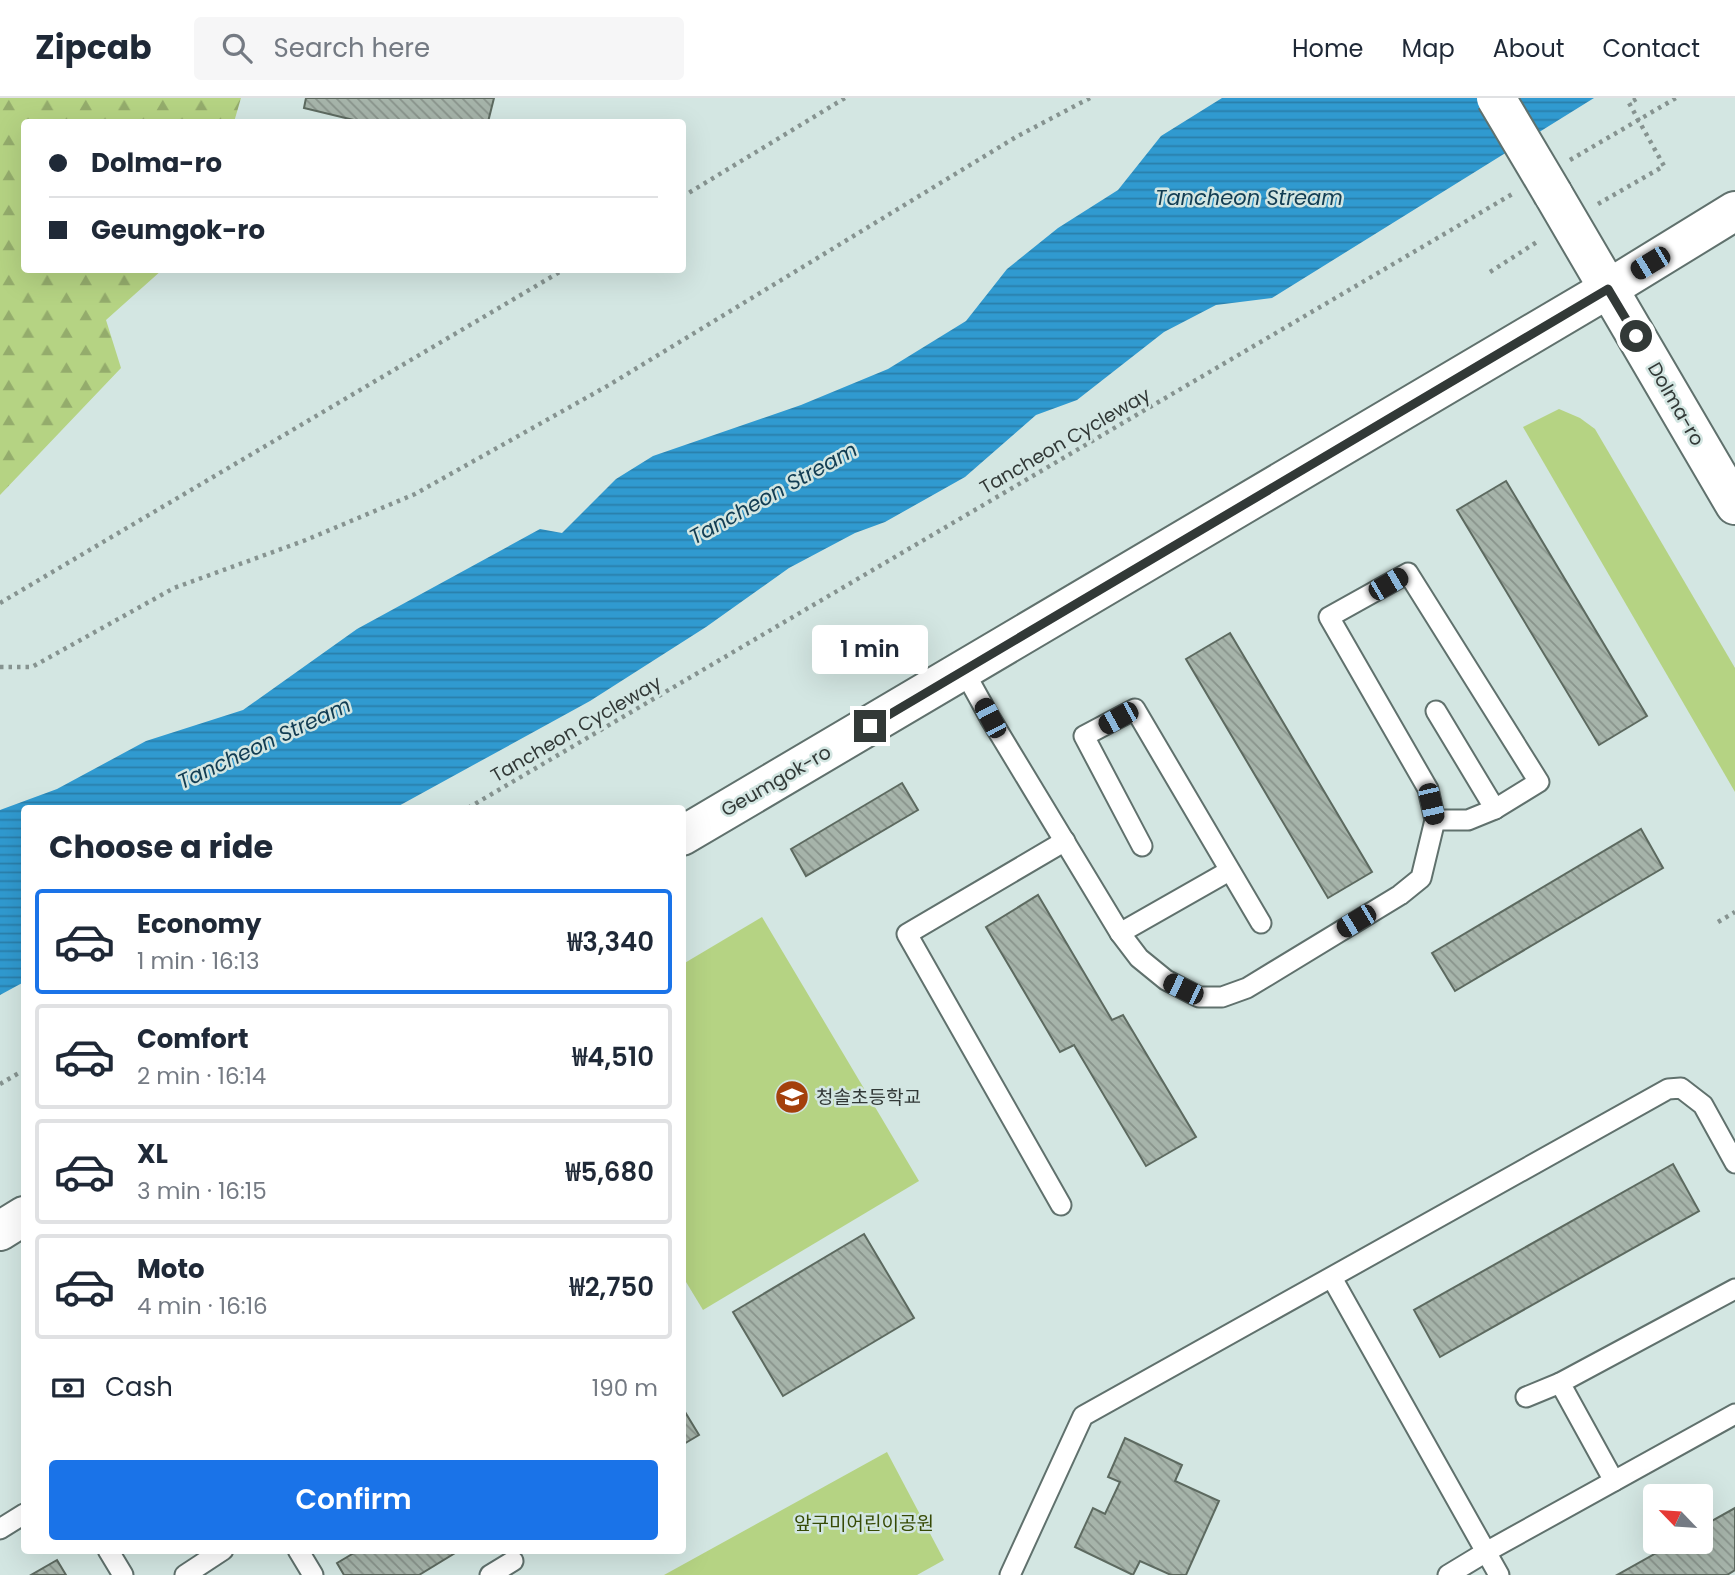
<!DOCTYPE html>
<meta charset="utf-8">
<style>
body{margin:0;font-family:Poppins,"Noto Sans KR",sans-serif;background:#f6f6f7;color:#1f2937;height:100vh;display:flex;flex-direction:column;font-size:26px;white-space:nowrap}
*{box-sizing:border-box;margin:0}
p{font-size:23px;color:#747a83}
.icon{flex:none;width:38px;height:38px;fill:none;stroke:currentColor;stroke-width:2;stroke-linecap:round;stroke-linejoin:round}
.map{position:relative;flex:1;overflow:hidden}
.sheet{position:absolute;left:21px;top:707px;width:665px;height:749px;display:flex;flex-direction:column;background:#fff;border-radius:7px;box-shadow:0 7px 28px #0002}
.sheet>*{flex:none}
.guide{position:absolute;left:21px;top:21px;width:665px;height:154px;border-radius:7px;box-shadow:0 7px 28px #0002;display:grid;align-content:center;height:154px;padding:0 28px;background:#fff}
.needle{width:46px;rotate:295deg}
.controls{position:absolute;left:1643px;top:1386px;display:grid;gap:14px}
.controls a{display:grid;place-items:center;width:70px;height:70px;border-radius:7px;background:#fff;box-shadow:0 7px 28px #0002;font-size:35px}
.end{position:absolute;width:32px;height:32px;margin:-16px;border:9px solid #323937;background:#fff;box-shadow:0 0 0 4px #fff}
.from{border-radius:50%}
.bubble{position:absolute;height:49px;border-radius:7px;background:#fff;box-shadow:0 7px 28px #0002;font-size:23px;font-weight:600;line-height:49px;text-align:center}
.car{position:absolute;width:21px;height:42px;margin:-21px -10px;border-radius:9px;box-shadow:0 0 5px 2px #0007;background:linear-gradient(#222 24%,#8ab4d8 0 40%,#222 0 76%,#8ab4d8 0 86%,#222 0)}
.guide b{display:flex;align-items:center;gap:24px;height:66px;font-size:26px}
.guide b+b{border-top:2px solid #e0e1e3}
.guide i{width:18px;height:18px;background:#1f2937}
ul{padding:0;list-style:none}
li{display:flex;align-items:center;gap:21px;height:105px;margin:0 14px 10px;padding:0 14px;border:4px solid #e0e1e3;border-radius:7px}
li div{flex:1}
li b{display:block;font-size:26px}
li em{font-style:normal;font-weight:600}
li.on{border-color:#1a73e8}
li>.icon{width:63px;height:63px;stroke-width:1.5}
h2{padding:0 28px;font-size:32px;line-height:84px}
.pay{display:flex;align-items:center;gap:18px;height:77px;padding:0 28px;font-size:26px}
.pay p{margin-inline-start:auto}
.button{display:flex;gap:14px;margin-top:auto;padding:14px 28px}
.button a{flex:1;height:80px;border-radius:7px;background:#1a73e8;color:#fff;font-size:28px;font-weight:600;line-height:80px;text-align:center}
header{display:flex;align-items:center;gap:42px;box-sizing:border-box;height:98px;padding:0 35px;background:#fff;border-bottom:2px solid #e0e1e3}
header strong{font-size:33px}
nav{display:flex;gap:38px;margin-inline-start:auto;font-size:24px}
.search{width:490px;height:63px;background:#f6f6f7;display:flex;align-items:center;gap:18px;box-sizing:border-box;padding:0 24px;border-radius:7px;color:#747a83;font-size:26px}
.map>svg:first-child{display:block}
.green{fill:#b5d383}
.forest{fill:url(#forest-firs)}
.water{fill:url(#water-rules)}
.building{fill:url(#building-back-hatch);stroke:#5d6a60;stroke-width:2}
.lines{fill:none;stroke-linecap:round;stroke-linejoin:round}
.lane-casing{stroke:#60716d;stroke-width:23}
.secondary-casing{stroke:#60716d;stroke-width:42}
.primary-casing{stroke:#60716d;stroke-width:42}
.path{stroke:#869390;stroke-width:4.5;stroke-dasharray:3.5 5;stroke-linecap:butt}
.lane{stroke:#fff;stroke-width:19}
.secondary{stroke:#fff;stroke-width:38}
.primary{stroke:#fff;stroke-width:38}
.primary-bridge-casing{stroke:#60716d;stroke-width:42;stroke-linecap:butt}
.primary-bridge{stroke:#fff;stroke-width:38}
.route{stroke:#323937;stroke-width:9}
.labels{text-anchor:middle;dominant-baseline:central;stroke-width:5;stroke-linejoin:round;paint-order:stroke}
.street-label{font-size:19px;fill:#323937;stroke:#d3e6e2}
.poi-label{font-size:19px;fill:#323937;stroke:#d3e6e2;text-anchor:start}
.park-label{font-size:19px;fill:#364a05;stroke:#d3e6e2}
.water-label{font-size:21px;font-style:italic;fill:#123d53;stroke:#d3e6e2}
</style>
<header>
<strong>Zipcab</strong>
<div class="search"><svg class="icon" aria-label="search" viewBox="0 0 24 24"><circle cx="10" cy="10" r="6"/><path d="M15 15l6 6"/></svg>Search here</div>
<nav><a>Home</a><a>Map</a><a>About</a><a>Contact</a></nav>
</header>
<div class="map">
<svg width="1735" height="1477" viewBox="0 0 1735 1477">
<defs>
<pattern id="forest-firs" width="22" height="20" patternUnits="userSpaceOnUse" patternTransform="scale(1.75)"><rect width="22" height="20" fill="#b5d383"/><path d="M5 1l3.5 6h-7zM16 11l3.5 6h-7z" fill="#94ac6c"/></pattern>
<pattern id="water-rules" width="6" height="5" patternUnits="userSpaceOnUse" patternTransform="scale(1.75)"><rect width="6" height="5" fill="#309ad0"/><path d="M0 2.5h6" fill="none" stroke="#297faa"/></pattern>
<pattern id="building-back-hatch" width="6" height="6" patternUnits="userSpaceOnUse" patternTransform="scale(1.75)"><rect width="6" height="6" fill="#a6b4aa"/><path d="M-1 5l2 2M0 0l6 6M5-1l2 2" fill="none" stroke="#88938b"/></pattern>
</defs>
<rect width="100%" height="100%" fill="#d3e6e2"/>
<g class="green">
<polygon points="1559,311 1580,320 1595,331 1735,570 1735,694 1523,329"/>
<polygon points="762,819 919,1083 703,1212 683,1179 683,866"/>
<polygon points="887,1354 944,1462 917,1477 664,1477"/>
</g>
<polygon class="forest" points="0,0 241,0 234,24 24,24 24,172 162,172 106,222 121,270 0,397"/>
<polygon class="water" points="1222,0 1594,0 1272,200 1216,207 1164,234 1077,302 1036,317 965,379 885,424 855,435 789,470 706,529 590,603 395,710 24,710 24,884 0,897 0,712 57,691 146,643 243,612 357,531 540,431 562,435 616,381 653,358 801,307 888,271 966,223 1007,171 1058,130 1118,92 1161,38"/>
<g class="building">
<polygon points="306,0 494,0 488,24 362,24 304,10"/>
<polygon points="1506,383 1647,618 1599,647 1457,412"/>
<polygon points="1230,535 1372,774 1328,800 1186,561"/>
<polygon points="902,685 918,712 806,778 791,751"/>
<polygon points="1641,731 1663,770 1455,893 1432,855"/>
<polygon points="1038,797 1112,922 1123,917 1196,1039 1146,1068 1074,947 1060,954 986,829"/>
<polygon points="1673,1066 1699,1113 1440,1259 1414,1212"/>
<polygon points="864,1136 914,1220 783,1298 733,1214"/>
<polygon points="682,1309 699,1337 682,1347"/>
<polygon points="1125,1340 1182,1367 1175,1383 1219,1403 1186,1477 1171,1477 1140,1463 1133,1477 1075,1449 1093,1410 1105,1416 1120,1384 1108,1379"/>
<polygon points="1735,1410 1735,1472 1727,1477 1617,1477 1676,1444 1701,1444 1701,1429"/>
<polygon points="359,1452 460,1452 419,1477 344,1477 337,1465"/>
<polygon points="57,1462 66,1477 31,1477"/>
</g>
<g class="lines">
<g class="lane-casing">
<g id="lane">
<polyline points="964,573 990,620 1120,835 1139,860 1166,882 1199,899 1222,899 1247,890 1400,797 1421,780 1435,722 1428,691 1329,519 1408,475 1539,684 1495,711 1468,722 1435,722"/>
<polyline points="1436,613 1495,711"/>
<polyline points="1142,748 1084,638 1135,611 1261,825"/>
<polyline points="1120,835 1229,773"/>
<polyline points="1061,1107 907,836 1065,743"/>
<polyline points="1332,1180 1499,1477"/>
<polyline points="1526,1299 1560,1285"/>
<polyline points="1614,1383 1560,1285 1735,1191"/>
<polyline points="0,1431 24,1416"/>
<polyline points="108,1452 123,1477"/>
<polyline points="298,1452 313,1477"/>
<polyline points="185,1477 223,1452"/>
<polyline points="490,1477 513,1463"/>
<polyline points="1010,1477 1083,1318 1668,991 1681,990 1703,1007 1735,1065"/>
<polyline points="1448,1477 1486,1454 1735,1316"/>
</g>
</g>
<g class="secondary-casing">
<g id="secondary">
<polyline points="682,738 1608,191 1735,113"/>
<polyline points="0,1133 24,1118"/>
</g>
</g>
<g class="primary-casing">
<polyline id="primary" points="1553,96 1735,407"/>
</g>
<g class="path">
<polyline points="1570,62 1676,0"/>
<polyline points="682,99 845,0"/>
<polyline points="1598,106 1664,68 1629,5 1638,0"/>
<polyline points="1490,174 1540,142"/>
<polyline points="0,505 563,172"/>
<polyline points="0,569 32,569 174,490 306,442 415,396 609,287 1016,39 1090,0"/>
<polyline points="468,710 1514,95"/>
<polyline points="1718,824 1735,814"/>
<polyline points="0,986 24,972"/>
</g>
<use href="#lane" class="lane"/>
<use href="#secondary" class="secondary"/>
<use href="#primary" class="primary"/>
<g class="primary-bridge-casing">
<polyline id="primary-bridge" points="1496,0 1553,96"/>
</g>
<use href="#primary-bridge" class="primary-bridge"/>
</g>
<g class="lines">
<polyline class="route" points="870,628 1608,191 1636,238"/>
</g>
<defs>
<g id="school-disc" transform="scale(1.75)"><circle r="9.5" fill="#a4400c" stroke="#d3e6e2"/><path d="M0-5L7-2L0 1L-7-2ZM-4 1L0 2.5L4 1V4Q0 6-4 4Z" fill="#fff"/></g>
</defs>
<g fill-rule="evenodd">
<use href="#school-disc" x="792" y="999"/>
</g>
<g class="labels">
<g class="street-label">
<text transform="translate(1676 306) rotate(60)">Dolma-ro</text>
<text transform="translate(1065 343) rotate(-30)">Tancheon Cycleway</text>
<text transform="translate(576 631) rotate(-30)">Tancheon Cycleway</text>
<text transform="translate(776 683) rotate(-30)">Geumgok-ro</text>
</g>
<g class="poi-label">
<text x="816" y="999">청솔초등학교</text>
</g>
<g class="park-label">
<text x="864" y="1425">앞구미어린이공원</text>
</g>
<g class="water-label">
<text x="1249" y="99">Tancheon Stream</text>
<text transform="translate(773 395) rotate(-29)">Tancheon Stream</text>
<text transform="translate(264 645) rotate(-25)">Tancheon Stream</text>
</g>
</g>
</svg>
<div class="controls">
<a><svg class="needle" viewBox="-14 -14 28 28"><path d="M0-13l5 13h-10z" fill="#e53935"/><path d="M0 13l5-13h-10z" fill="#747a83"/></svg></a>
</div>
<i class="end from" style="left:1636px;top:238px"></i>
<i class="end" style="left:870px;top:628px"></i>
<div class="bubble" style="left:812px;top:527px;width:116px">1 min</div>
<i class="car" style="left:1650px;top:165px;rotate:239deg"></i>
<i class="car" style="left:1388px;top:486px;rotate:60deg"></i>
<i class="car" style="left:990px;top:620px;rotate:332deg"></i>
<i class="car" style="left:1118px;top:620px;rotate:241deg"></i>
<i class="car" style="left:1431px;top:706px;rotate:167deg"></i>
<i class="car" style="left:1356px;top:823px;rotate:239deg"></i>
<i class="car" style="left:1183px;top:891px;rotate:296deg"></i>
<div class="guide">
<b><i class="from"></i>Dolma-ro</b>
<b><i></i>Geumgok-ro</b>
</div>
<section class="sheet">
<h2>Choose a ride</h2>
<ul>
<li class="on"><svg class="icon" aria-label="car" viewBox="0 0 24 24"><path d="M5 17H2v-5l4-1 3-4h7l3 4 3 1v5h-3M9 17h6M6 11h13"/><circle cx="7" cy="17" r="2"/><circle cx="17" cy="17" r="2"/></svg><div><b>Economy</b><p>1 min · 16:13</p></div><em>₩3,340</em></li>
<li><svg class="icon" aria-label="car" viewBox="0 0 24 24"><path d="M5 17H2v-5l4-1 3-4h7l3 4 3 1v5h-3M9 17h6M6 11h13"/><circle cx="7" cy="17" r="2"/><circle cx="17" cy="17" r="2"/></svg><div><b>Comfort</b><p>2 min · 16:14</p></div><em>₩4,510</em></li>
<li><svg class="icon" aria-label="car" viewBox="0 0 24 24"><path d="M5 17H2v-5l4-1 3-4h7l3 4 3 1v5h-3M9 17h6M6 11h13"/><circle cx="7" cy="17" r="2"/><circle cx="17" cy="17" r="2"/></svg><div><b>XL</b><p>3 min · 16:15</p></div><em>₩5,680</em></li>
<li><svg class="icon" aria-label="car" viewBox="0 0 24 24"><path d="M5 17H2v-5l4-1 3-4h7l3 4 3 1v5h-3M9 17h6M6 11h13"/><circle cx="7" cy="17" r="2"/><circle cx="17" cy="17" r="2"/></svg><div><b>Moto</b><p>4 min · 16:16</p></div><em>₩2,750</em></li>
</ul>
<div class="pay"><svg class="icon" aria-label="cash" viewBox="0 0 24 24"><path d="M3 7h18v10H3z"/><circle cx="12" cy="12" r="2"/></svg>Cash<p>190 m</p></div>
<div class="button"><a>Confirm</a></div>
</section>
</div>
